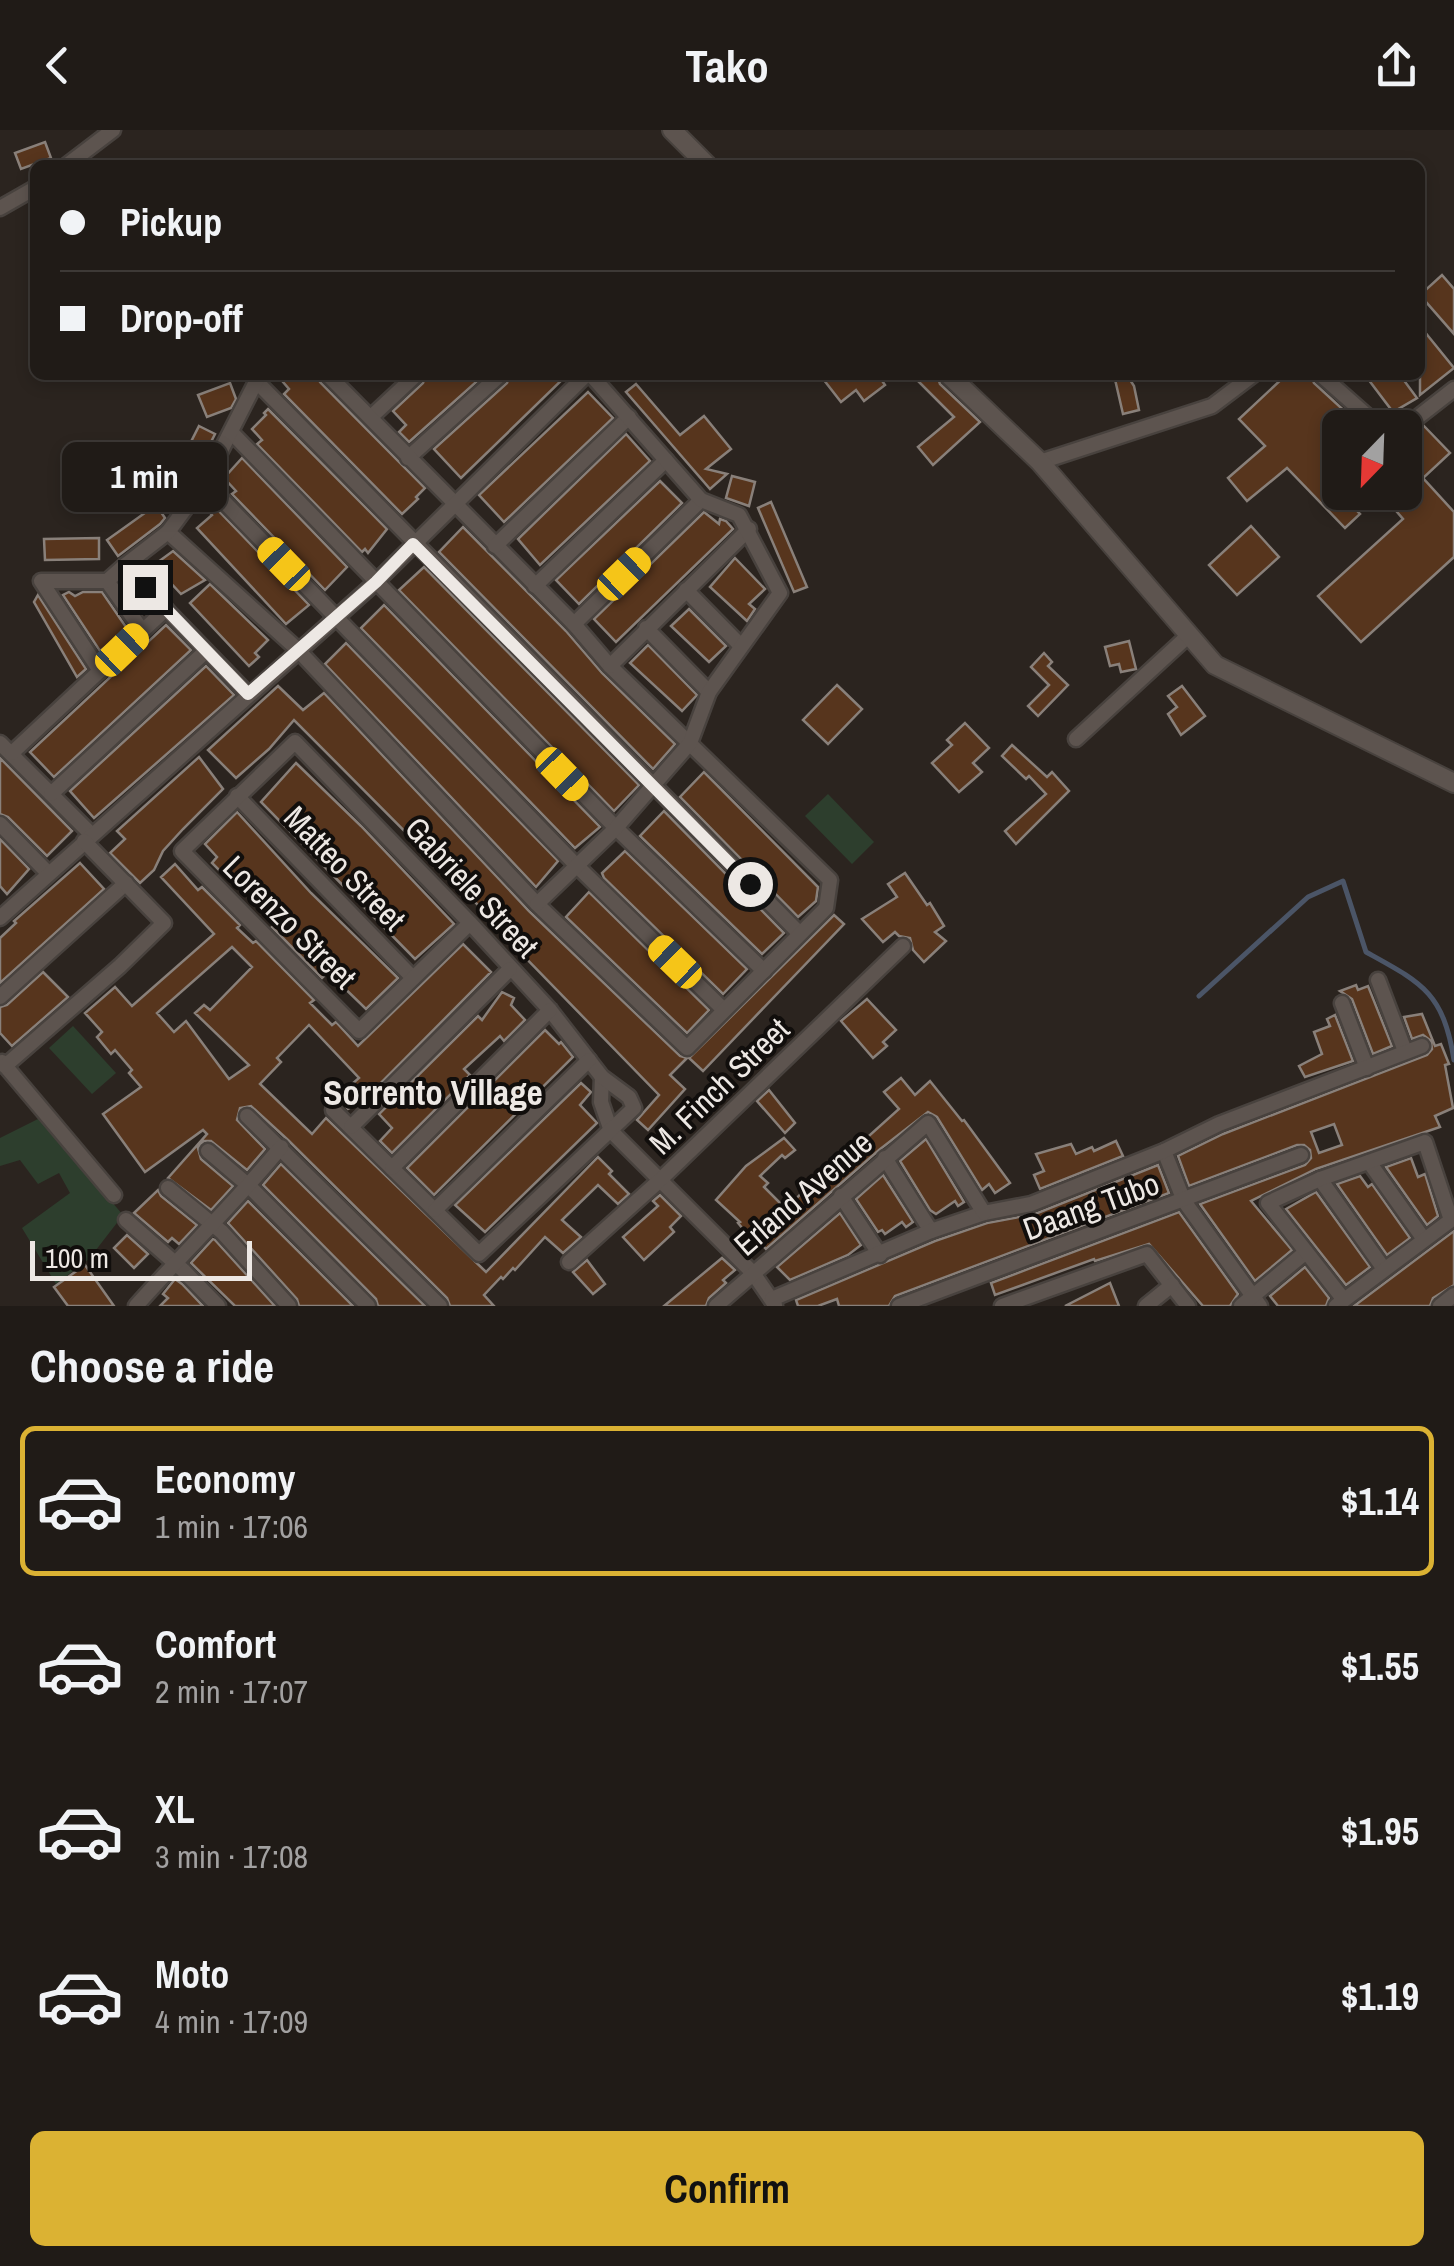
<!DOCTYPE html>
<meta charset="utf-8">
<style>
body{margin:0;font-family:"Archivo Narrow",sans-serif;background:#2d2824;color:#f1f3f6;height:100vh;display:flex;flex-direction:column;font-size:38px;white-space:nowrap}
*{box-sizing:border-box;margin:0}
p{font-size:32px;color:#a2a1a1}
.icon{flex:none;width:55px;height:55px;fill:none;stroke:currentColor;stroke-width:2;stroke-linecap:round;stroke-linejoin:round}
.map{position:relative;height:1176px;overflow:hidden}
.side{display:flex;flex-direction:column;background:#201b17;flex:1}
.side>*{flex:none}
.hud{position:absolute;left:30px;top:30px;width:1395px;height:220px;border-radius:15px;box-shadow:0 5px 15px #0003,0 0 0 2px #3d3936;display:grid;align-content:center;height:220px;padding:0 30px;background:#201b17}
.needle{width:65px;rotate:203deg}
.fabs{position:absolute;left:1322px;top:280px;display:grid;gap:20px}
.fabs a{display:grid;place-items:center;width:100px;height:100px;border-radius:15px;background:#201b17;box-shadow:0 5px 15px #0003,0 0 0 2px #3d3936;font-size:50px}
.scale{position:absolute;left:30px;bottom:25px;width:222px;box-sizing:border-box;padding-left:10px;border:5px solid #ede8e4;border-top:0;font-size:28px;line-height:35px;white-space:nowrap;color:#ede8e4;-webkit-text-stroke:8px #110e0c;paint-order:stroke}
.end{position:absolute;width:45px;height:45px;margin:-22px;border:12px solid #ede8e4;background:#111;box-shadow:0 0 0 5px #111}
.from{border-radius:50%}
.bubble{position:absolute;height:70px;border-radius:15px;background:#201b17;box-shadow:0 5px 15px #0003,0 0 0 2px #3d3936;font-size:32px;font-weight:700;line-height:70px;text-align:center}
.car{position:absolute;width:30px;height:60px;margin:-30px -15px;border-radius:12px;box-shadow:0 0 8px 2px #0007;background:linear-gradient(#f5c518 24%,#345 0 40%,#f5c518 0 76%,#345 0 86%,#f5c518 0)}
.hud b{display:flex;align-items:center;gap:35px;height:95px;font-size:38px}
.hud b+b{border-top:2px solid #3d3936}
.hud i{width:25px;height:25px;background:#f1f3f6}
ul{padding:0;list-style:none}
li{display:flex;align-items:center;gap:30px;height:150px;margin:0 20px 15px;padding:0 10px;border:5px solid transparent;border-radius:15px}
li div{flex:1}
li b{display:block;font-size:38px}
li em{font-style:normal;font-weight:700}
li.selected{border-color:#dbb233}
li>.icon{width:90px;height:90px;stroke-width:1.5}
h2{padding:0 30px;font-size:45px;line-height:120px}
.cta{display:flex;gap:20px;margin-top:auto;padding:20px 30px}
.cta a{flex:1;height:115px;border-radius:15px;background:#dbb233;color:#111;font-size:40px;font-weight:700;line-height:115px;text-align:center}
header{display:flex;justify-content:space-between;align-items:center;height:130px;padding:0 30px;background:#201b17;font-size:45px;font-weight:700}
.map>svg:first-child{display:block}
.green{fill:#2d3e2d}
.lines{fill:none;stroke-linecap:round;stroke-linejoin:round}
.stream{stroke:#4b5567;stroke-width:5}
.building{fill:#57351d;stroke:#89807a;stroke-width:2.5;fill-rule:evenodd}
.minor-casing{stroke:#48423e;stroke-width:19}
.tertiary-casing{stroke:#48423e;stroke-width:22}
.minor{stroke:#5d544f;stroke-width:14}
.tertiary{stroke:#5d544f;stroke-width:18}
.route{stroke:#ede8e4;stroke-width:12}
.labels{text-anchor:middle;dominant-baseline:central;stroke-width:8;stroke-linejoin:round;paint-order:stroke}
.street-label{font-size:32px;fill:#ede8e4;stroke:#110e0c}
.neighbourhood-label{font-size:35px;font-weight:bold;fill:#ede8e4;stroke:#110e0c}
</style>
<header><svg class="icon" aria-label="back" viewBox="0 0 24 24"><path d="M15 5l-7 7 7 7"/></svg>Tako<svg class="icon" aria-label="share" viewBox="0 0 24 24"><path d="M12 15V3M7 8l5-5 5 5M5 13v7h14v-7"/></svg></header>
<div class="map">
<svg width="1454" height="1176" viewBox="0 0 1454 1176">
<rect width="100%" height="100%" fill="#2b241f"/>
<g class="green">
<polygon points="828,664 874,712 852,734 805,686"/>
<polygon points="73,896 116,943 92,964 49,918"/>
<polygon points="40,988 123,1085 89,1129 56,1154 22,1098 70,1063 59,1043 38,1054 20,1030 0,1036 0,1008"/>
</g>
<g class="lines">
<path class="stream" d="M1199,866L1308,767L1343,751L1366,822C1422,853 1443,862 1454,930"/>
</g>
<g class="building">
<polygon points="45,12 51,28 21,39 15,23"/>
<polygon points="1442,145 1454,159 1454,204 1420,165"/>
<polygon points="1420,196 1454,238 1420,265"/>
<polygon points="277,245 318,245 320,252 425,358 416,367 418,369 402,384 284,264 289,259"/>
<polygon points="426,245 484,245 409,312 399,302 406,295 393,281 423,253"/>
<polygon points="510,245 567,245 461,348 434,319 507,253"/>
<polygon points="820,245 878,245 885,255 864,271 856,260 841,272"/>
<polygon points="912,245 937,245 940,254 980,292 933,335 918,317 954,287"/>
<polygon points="1114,245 1127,245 1134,256 1139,280 1123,284"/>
<polygon points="1286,245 1311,245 1314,253 1363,298 1340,298 1340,340 1328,351 1360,384 1345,398 1287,338 1247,371 1228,348 1265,316 1239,289"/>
<polygon points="1365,245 1400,245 1417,268 1393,282"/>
<polygon points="230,253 236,269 231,278 207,287 198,265"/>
<polygon points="636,254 680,305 704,286 731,319 706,339 727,344 710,359 626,262"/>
<polygon points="588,262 613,288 504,392 479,365"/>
<polygon points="268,279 387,399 368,423 365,419 362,422 257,314 262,310 252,299 266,285 264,283"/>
<polygon points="199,296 215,304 188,357 176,374 163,367"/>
<polygon points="1424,296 1450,323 1423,348 1454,382 1454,427 1361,512 1318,466 1403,389 1380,362 1405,362 1405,308"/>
<polygon points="626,304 650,331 540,435 518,409"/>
<polygon points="242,328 347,437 325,460 232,364 236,361 224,348"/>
<polygon points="732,346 755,352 749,376 726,368"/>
<polygon points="660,351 682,373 579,474 556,450"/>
<polygon points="771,372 807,457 794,462 758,378"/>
<polygon points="156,375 165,388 160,394 118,426 107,410"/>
<polygon points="214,376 309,475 286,494 197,398 212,385 208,380"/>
<polygon points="704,382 719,394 720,389 726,391 733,399 616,512 594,489"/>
<polygon points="1251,396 1279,427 1237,465 1209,435"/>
<polygon points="463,397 566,501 602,543 675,614 653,639 439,422"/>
<polygon points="99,408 99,429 45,430 44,409"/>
<polygon points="173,421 205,450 181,464 154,435"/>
<polygon points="735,428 765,459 749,474 755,479 747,491 710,457"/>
<polygon points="424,437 639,655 614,681 399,460"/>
<polygon points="210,454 268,510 255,523 259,527 249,536 190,473"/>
<polygon points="69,462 75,466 83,462 102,462 128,500 100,521 63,465"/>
<polygon points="38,465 86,539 77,547 34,472"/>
<polygon points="384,475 600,697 575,718 361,498"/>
<polygon points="689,479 726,516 709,532 671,496"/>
<polygon points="166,495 191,520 54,647 30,622"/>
<polygon points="1129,511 1136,539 1121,542 1119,534 1110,536 1105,517"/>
<polygon points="346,513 558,731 536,757 325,534"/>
<polygon points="648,515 697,565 682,581 630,533"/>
<polygon points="1044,523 1052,532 1048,536 1068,555 1038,586 1028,576 1049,555 1031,537"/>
<polygon points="206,536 234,565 94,688 70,661"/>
<polygon points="837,555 862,579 828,614 803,590"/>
<polygon points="278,556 303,580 324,563 529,781 680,926 687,928 670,945 685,959 648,1000 637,990 659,965 520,822 523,817 519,820 510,812 493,790 294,590 269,619 236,648 208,620"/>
<polygon points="1182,556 1205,586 1181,605 1168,584 1177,577 1168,566"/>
<polygon points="965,593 989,618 973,633 982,642 959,662 932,633 952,615 947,610"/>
<polygon points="1012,615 1047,647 1052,642 1069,661 1016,714 1005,701 1046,664 1029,646 1026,649 1002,626"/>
<polygon points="199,627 223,659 183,699 163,721 154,740 140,753 110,723 125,709 117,701"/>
<polygon points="0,628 72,701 47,726 8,687 0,684"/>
<polygon points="296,633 361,696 454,794 415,829 261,672"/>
<polygon points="704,642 818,757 816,771 798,787 680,667"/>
<polygon points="664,681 784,803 762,824 640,706"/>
<polygon points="237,682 311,763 398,848 366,879 328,842 322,848 272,797 279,791 262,772 228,741 224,745 212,733 217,727 205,714"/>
<polygon points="0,709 29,739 7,764 0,756"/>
<polygon points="625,721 747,839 723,864 604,748 602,743"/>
<polygon points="80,733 104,759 0,853 0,808 16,793 14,791"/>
<path d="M175,734L198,760L202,757L240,795L237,798L253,813L256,811L314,870L310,873L332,895L336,892L358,916L463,814L491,842L365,969L348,979L337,967L359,948L309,895L277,928L281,932L260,954L312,1004L326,988L486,1142L598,1027L612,1041L609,1044L629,1064L618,1074L598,1055L562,1090L581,1107L563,1123L545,1107L515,1140L513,1138L503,1149L501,1147L484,1165L494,1176H450L447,1168L288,1010L251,976L240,978L237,990L265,1019L247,1040L211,1011H204L198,1018L201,1029L233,1056L211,1080L168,1048L207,1004L203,1000L145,1042L103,984L141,957L129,943L132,940L115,920L111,924L97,907L102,902L85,883L115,857L132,876L214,804L161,747ZM232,817L252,837L210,880L204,875L195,883L249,935L229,949L186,891L174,902L157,883Z"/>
<polygon points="905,743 927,775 930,773 944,796 935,802 946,811 924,832 913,820 910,808 899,806 895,802 883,812 862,789 897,767 888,754"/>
<polygon points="589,762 709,880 687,903 566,787"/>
<polygon points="834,785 844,794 703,941 689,928"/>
<polygon points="43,842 68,867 12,916 0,903 0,877 7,875"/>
<polygon points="1356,855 1358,860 1368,856 1392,916 1373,924 1352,869 1340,861"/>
<polygon points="502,862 514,868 511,875 525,890 504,911 500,906 464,939 470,945 392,1023 380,1011 392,998 379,984 478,886 482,890"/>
<polygon points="867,869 896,900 883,912 887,916 873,928 841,891"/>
<path d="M1422,884L1435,916L1441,914L1449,934L1445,935L1453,978L1435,986L1440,997L1316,1039L1251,1071L1292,1120L1255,1151L1200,1074L1305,1035L1311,1028L1310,1020L1304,1015H1297L1189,1056L1178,1026L1223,1004L1427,925L1432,919L1431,911L1423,905L1412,909L1404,887ZM1334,994L1342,1015L1319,1023L1311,1002Z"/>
<polygon points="1335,885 1353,931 1305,947 1299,936 1322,924 1314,902 1330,896 1327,889"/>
<polygon points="545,900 559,914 561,912 573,927 434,1065 407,1038"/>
<polygon points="901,948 915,965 930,951 962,991 964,990 1010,1053 995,1063 989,1054 982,1060 937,987 928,982 879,1020 766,1119 750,1102 748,1105 738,1093 740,1092 716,1070 746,1036 784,1008 795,1020 785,1028 782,1025 760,1046 768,1053 764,1057 784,1077 790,1075 816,1048 840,1032 899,979 884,962"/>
<polygon points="581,953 591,962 580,975 597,993 485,1102 455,1075"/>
<polygon points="769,960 795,993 785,1003 757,971"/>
<polygon points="926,1009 964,1072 958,1076 955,1071 936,1084 930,1080 900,1031"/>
<polygon points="1116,1011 1123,1026 1040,1059 1034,1045 1044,1041 1036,1024 1071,1014 1076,1024 1092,1017 1094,1021"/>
<polygon points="1411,1028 1418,1047 1425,1044 1438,1086 1427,1095 1386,1037"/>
<polygon points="281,1034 425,1176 378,1176 376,1169 263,1055"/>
<polygon points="1158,1035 1169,1063 895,1166 889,1176 839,1176 837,1169 818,1176 798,1176 796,1170 935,1111 987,1093 1035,1084"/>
<polygon points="883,1045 913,1092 906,1097 902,1092 885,1104 882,1100 878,1102 856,1069"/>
<polygon points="1360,1046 1368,1057 1372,1054 1410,1108 1387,1125 1337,1054"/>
<polygon points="158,1060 161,1066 197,1095 179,1114 172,1108 168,1112 134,1083"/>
<polygon points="1316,1062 1370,1137 1346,1155 1286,1079"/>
<polygon points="660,1065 681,1086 670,1097 674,1102 644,1130 623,1107 658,1076 653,1071"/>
<polygon points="248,1071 353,1176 299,1176 297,1169 228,1093"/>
<polygon points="1179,1082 1238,1164 1230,1176 1203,1176 1149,1114 1095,1131 1094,1129 995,1165 991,1153"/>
<polygon points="840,1083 861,1115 848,1125 790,1150 777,1137"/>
<polygon points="1454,1101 1454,1155 1433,1168 1430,1176 1354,1176"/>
<polygon points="127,1105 148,1124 134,1138 114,1118"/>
<polygon points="213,1109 215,1110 275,1176 235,1176 191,1133"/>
<polygon points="722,1128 735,1140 723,1150 726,1153 709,1168 706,1176 664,1176"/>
<polygon points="587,1130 605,1154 593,1164 573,1142"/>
<polygon points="85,1135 114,1176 68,1176 54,1157"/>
<polygon points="1305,1137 1329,1168 1326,1176 1278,1176 1270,1166"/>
<polygon points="175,1149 182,1154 203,1176 160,1176 168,1168 163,1164"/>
<polygon points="1110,1153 1119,1176 1065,1176"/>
</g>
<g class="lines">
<g class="minor-casing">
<g id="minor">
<polyline points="67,35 113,0"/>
<polyline points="0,78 35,58"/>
<polyline points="1321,245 1381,298"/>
<polyline points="255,250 799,803"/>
<polyline points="371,287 416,245"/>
<polyline points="1404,298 1454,259"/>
<polyline points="232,303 616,698 764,841"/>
<polyline points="408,328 500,245"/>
<polyline points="1040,332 1212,276 1253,245"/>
<polyline points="205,352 576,735 724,880"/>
<polyline points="168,402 297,519 537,774 687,918 826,778 830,750 610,536 574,494 328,245"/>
<polyline points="495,416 629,287"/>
<polyline points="124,436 168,402 205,352 259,246"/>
<polyline points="107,451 142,500"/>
<polyline points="535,456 666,330"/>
<polyline points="686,460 740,515"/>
<polyline points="574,494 701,370"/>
<polyline points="646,498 709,562"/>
<polyline points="610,536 749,399"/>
<polyline points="100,541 41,451 107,451 124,436 248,564"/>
<polyline points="1076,609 1189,505"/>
<polyline points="0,613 91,704"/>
<polyline points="12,623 166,479"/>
<polyline points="51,664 206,521"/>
<polyline points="237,666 413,848"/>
<polyline points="0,694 48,743"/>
<polyline points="537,774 616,698 690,613 709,562 780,463 739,385 701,370 591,245"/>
<polyline points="0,788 376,452 586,245"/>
<polyline points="1378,850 1405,921"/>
<polyline points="0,867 126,753"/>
<polyline points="1342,873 1367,938"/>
<polyline points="2,932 114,1065"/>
<polyline points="5,936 120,836 164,793 84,711"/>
<polyline points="602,947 601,972 611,1001 753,1143 775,1175"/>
<polyline points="333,980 479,1124 634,978 629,967 602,947 550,880 470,793 295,612 182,721 359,901 470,793"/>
<polyline points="247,986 440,1176"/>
<polyline points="351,997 510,839"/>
<polyline points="208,1021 249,1056 368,1176"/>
<polyline points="1164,1021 1184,1071 1260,1176"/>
<polyline points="885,1028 931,1101"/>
<polyline points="1369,1032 1423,1108"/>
<polyline points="392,1038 550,880"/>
<polyline points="1320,1049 1384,1139"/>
<polyline points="168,1058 222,1102 289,1176"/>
<polyline points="841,1066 880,1125"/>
<polyline points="435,1080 589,930"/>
<polyline points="126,1090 183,1140 218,1176"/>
<polyline points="569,1132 659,1051 903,816"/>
<polyline points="772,1169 931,1101 984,1083 1031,1074 1164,1021 1219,994 1422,916"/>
<path d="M136,1176C184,1122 236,1072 281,1017"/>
<polyline points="716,1176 928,993 984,1083"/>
<polyline points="899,1176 1301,1025"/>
<polyline points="1002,1176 1147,1124 1188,1176"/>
<polyline points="1146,1176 1172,1155"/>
<polyline points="1241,1176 1306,1122"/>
<polyline points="1336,1176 1451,1090 1425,1012 1320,1049 1268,1073 1344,1170"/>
<polyline points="1440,1176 1454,1165"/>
</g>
</g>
<g class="tertiary-casing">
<g id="tertiary">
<polyline points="672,0 707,35"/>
<polyline points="949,245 1040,332 1215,535 1454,653"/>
</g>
</g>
<use href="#minor" class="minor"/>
<use href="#tertiary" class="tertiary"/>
</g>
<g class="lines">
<polyline class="route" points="145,457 248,564 376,452 413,414 750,754"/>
</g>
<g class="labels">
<g class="street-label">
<text transform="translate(345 738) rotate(46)">Matteo Street</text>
<text transform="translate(472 757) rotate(47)">Gabriele Street</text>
<text transform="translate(290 792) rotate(45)">Lorenzo Street</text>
<text transform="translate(719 956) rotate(-44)">M. Finch Street</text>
<text transform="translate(803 1063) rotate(-41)">Erland Avenue</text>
<text transform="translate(1091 1076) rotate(-20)">Daang Tubo</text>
</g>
<g class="neighbourhood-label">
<text x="433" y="962">Sorrento Village</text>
</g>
</g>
</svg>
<div class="fabs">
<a><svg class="needle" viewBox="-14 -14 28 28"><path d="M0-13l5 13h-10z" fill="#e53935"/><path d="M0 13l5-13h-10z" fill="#a2a1a1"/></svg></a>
</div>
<div class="scale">100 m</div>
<i class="end from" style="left:750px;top:754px"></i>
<i class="end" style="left:145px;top:457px"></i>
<div class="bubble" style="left:62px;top:312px;width:165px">1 min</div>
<i class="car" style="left:284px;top:434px;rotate:316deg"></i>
<i class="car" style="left:624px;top:444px;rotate:46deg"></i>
<i class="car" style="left:122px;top:520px;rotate:46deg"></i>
<i class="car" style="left:562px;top:644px;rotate:136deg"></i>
<i class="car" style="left:675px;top:832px;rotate:314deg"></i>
<div class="hud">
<b><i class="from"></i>Pickup</b>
<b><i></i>Drop-off</b>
</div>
</div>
<section class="side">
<h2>Choose a ride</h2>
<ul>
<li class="selected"><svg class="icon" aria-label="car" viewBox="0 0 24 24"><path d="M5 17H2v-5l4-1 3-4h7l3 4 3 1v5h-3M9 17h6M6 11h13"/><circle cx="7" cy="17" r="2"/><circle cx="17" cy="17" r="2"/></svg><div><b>Economy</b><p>1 min · 17:06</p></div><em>$1.14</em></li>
<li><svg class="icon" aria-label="car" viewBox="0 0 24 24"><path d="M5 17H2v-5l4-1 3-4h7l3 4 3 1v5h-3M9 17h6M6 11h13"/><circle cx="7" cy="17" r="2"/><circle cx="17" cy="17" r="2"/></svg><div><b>Comfort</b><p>2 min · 17:07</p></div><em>$1.55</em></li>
<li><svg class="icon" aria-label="car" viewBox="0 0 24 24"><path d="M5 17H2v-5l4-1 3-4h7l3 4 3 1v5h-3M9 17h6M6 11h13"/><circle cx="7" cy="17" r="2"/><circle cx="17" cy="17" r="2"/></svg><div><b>XL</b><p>3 min · 17:08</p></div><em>$1.95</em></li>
<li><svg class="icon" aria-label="car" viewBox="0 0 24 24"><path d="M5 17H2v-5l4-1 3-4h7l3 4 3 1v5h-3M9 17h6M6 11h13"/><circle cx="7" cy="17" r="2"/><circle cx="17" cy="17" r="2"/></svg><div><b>Moto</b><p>4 min · 17:09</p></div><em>$1.19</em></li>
</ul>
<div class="cta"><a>Confirm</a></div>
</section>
